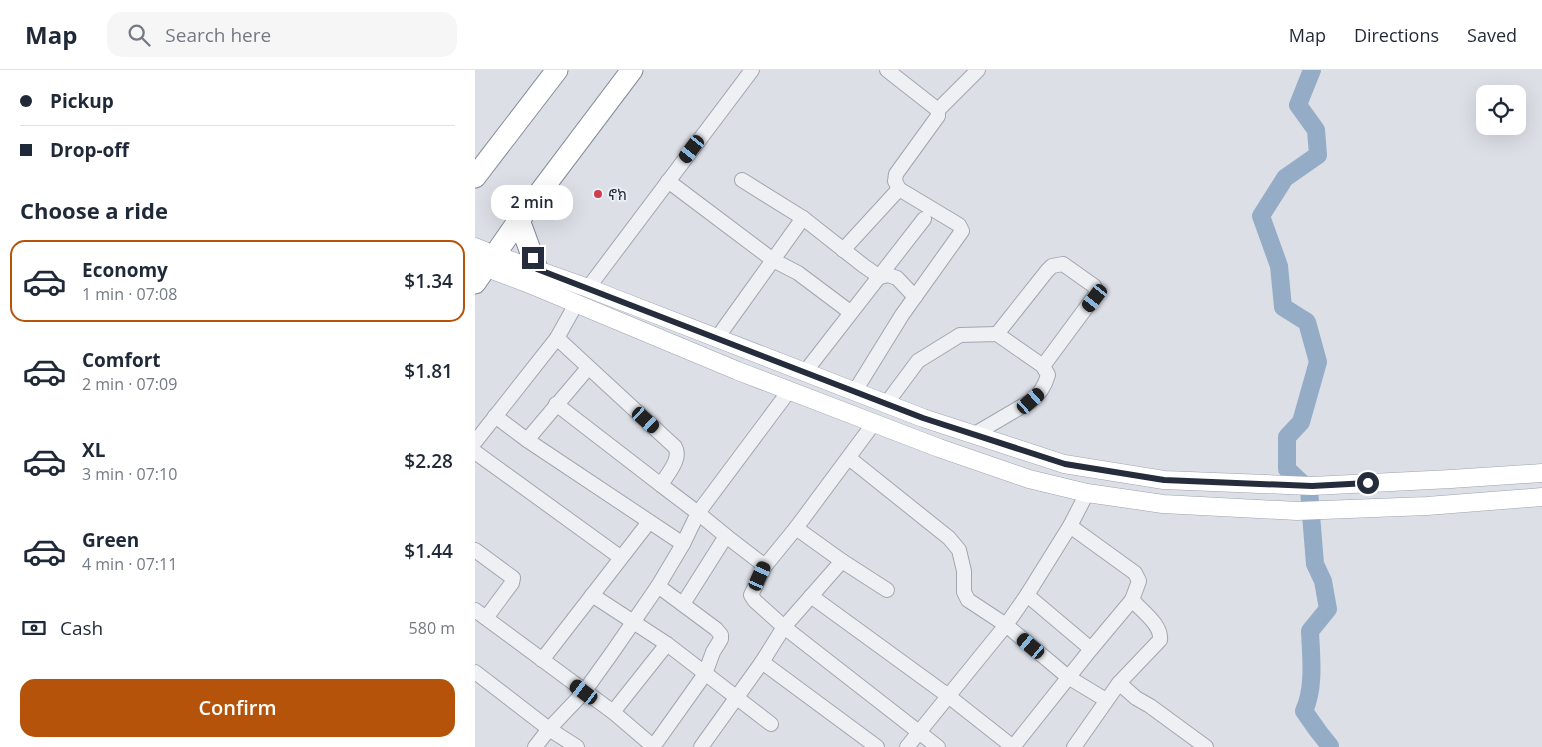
<!DOCTYPE html>
<meta charset="utf-8">
<style>
body{margin:0;font-family:"Open Sans","Noto Sans Ethiopic",sans-serif;background:#f6f6f7;color:#1f2937;height:100vh;display:flex;flex-direction:column;font-size:19px;white-space:nowrap}
*{box-sizing:border-box;margin:0}
p{font-size:16px;color:#747a83}
.icon{flex:none;width:28px;height:28px;fill:none;stroke:currentColor;stroke-width:2;stroke-linecap:round;stroke-linejoin:round}
.map{position:relative;flex:1;overflow:hidden}
.panel{display:flex;flex-direction:column;background:#fff;width:475px}
.panel>*{flex:none}
.hud{display:grid;align-content:center;height:110px;padding:0 20px;background:#fff}
.buttons{position:absolute;left:1001px;top:15px;display:grid;gap:10px}
.buttons a{display:grid;place-items:center;width:50px;height:50px;border-radius:10px;background:#fff;box-shadow:0 5px 20px #0002;font-size:25px}
.end{position:absolute;width:22px;height:22px;margin:-11px;border:6px solid #252d3c;background:#fff;box-shadow:0 0 0 2px #fff}
.from{border-radius:50%}
.bubble{position:absolute;height:35px;border-radius:15px;background:#fff;box-shadow:0 5px 20px #0002;font-size:16px;font-weight:600;line-height:35px;text-align:center}
.car{position:absolute;width:15px;height:30px;margin:-15px -8px;border-radius:6px;box-shadow:0 0 4px 1px #0007;background:linear-gradient(#222 24%,#8ab4d8 0 40%,#222 0 76%,#8ab4d8 0 86%,#222 0)}
.hud b{display:flex;align-items:center;gap:18px;height:48px;font-size:19px}
.hud b+b{border-top:1px solid #e0e1e3}
.hud i{width:12px;height:12px;background:#1f2937}
ul{padding:0;list-style:none}
li{display:flex;align-items:center;gap:15px;height:82px;margin:0 10px 8px;padding:0 10px;border:2px solid transparent;border-radius:15px}
li div{flex:1}
li b{display:block;font-size:19px}
li em{font-style:normal;font-weight:600}
li.selected{border-color:#b45309}
li>.icon{width:45px;height:45px;stroke-width:1.5}
h2{padding:0 20px;font-size:22px;line-height:60px}
.pay{display:flex;align-items:center;gap:12px;height:55px;padding:0 20px;font-size:19px}
.pay p{margin-inline-start:auto}
.primary-button{display:flex;gap:10px;margin-top:auto;padding:10px 20px}
.primary-button a{flex:1;height:58px;border-radius:15px;background:#b45309;color:#fff;font-size:20px;font-weight:600;line-height:58px;text-align:center}
header{display:flex;align-items:center;gap:30px;box-sizing:border-box;height:70px;padding:0 25px;background:#fff;border-bottom:1px solid #e0e1e3}
header strong{font-size:24px}
nav{display:flex;gap:28px;margin-inline-start:auto;font-size:18px}
.search{width:350px;height:45px;background:#f6f6f7;display:flex;align-items:center;gap:12px;box-sizing:border-box;padding:0 18px;border-radius:15px;color:#747a83;font-size:19px}
main{display:flex;flex:1;min-height:0}
.map>svg:first-child{display:block}
.lines{fill:none;stroke-linecap:round;stroke-linejoin:round}
.river{stroke:#95acc7;stroke-width:18}
.minor-casing{stroke:#a1a6b0;stroke-width:16}
.major-casing{stroke:#9ba3b2;stroke-width:19}
.highway-casing{stroke:#838c9d;stroke-width:23}
.minor{stroke:#eef0f4;stroke-width:14}
.major{stroke:#fff;stroke-width:18}
.highway{stroke:#fff;stroke-width:21}
.route{stroke:#252d3c;stroke-width:6}
.poi-dot{fill:#cf3d4f;stroke:#ebeef4;stroke-width:2}
.labels{text-anchor:middle;dominant-baseline:central;stroke-width:4;stroke-linejoin:round;paint-order:stroke}
.poi-label{font-size:15px;fill:#252d3c;stroke:#ebeef4;text-anchor:start}
</style>
<header>
<strong>Map</strong>
<div class="search"><svg class="icon" aria-label="search" viewBox="0 0 24 24"><circle cx="10" cy="10" r="6"/><path d="M15 15l6 6"/></svg>Search here</div>
<nav><a>Map</a><a>Directions</a><a>Saved</a></nav>
</header>
<main>
<section class="panel">
<div class="hud">
<b><i class="from"></i>Pickup</b>
<b><i></i>Drop-off</b>
</div>
<h2>Choose a ride</h2>
<ul>
<li class="selected"><svg class="icon" aria-label="car" viewBox="0 0 24 24"><path d="M5 17H2v-5l4-1 3-4h7l3 4 3 1v5h-3M9 17h6M6 11h13"/><circle cx="7" cy="17" r="2"/><circle cx="17" cy="17" r="2"/></svg><div><b>Economy</b><p>1 min · 07:08</p></div><em>$1.34</em></li>
<li><svg class="icon" aria-label="car" viewBox="0 0 24 24"><path d="M5 17H2v-5l4-1 3-4h7l3 4 3 1v5h-3M9 17h6M6 11h13"/><circle cx="7" cy="17" r="2"/><circle cx="17" cy="17" r="2"/></svg><div><b>Comfort</b><p>2 min · 07:09</p></div><em>$1.81</em></li>
<li><svg class="icon" aria-label="car" viewBox="0 0 24 24"><path d="M5 17H2v-5l4-1 3-4h7l3 4 3 1v5h-3M9 17h6M6 11h13"/><circle cx="7" cy="17" r="2"/><circle cx="17" cy="17" r="2"/></svg><div><b>XL</b><p>3 min · 07:10</p></div><em>$2.28</em></li>
<li><svg class="icon" aria-label="car" viewBox="0 0 24 24"><path d="M5 17H2v-5l4-1 3-4h7l3 4 3 1v5h-3M9 17h6M6 11h13"/><circle cx="7" cy="17" r="2"/><circle cx="17" cy="17" r="2"/></svg><div><b>Green</b><p>4 min · 07:11</p></div><em>$1.44</em></li>
</ul>
<div class="pay"><svg class="icon" aria-label="cash" viewBox="0 0 24 24"><path d="M3 7h18v10H3z"/><circle cx="12" cy="12" r="2"/></svg>Cash<p>580 m</p></div>
<div class="primary-button"><a>Confirm</a></div>
</section>
<div class="map">
<svg width="1067" height="677" viewBox="0 0 1067 677">
<rect width="100%" height="100%" fill="#dcdfe6"/>
<g class="lines">
<path class="river" d="M837,0L823,35L841,60L843,85L810,108L786,146L804,196L808,237L832,252L843,292L826,352L812,367V399L834,420L840,494L848,511L853,539L835,561C836,586 840,617 829,641L843,661L855,676V677"/>
<g class="minor-casing">
<g id="minor">
<polyline points="463,40 503,0"/>
<polyline points="267,110 328,148 389,196 405,207 413,205 422,208 440,227"/>
<polyline points="193,111 298,190 323,203 375,242"/>
<polyline points="368,180 424,119"/>
<polyline points="113,218 277,0"/>
<polyline points="522,264 572,201 577,196 588,194 619,216 622,223 568,296"/>
<polyline points="242,268 328,148"/>
<polyline points="330,302 449,149"/>
<polyline points="380,321 427,245 487,161 484,155 424,119 420,111 421,104 463,46 463,40 412,0"/>
<polyline points="81,334 186,415"/>
<path d="M411,334L443,291L485,265L522,264L568,296L573,305C570,316 565,324 556,331L498,365"/>
<polyline points="20,346 52,370 208,474"/>
<polyline points="52,370 113,298"/>
<polyline points="0,372 82,268 101,234"/>
<polyline points="0,382 145,487"/>
<polyline points="374,388 474,468 484,480 489,501 489,522 493,530 531,555 593,607 631,630"/>
<polyline points="251,466 290,496 321,458 399,353"/>
<polyline points="0,480 38,508 37,513 11,548"/>
<polyline points="367,491 412,520"/>
<polyline points="290,496 276,525 280,531 309,557 463,677"/>
<polyline points="117,525 192,574 296,654"/>
<polyline points="552,525 616,579"/>
<polyline points="336,526 472,625 538,677"/>
<path d="M657,530C667,541 687,555 685,570L644,613L661,628L675,636L731,677"/>
<polyline points="208,534 251,466 223,443 314,321"/>
<polyline points="0,540 138,642 179,677"/>
<polyline points="67,590 174,452"/>
<polyline points="287,592 402,677"/>
<path d="M0,602L74,659L109,622L139,580L183,516L208,474L223,443L186,415C192,404 207,389 200,377L82,268"/>
<polyline points="138,642 192,574"/>
<polyline points="60,677 74,659 102,677"/>
<polyline points="178,677 230,604 238,582 246,569 246,565 241,559 183,516"/>
<polyline points="226,677 287,592 309,557 367,491 321,458"/>
<polyline points="432,677 531,555 552,525 595,456 612,423"/>
<polyline points="538,677 616,579 657,530 664,511 660,503 595,456"/>
<polyline points="599,677 644,613"/>
</g>
</g>
<g class="major-casing">
<g id="major">
<polyline points="0,177 20,185 113,218 448,348 589,394 689,410 837,416 976,409 1067,403"/>
<polyline points="0,192 12,198 52,213 263,301 464,378 554,409 612,423 688,434 822,441 952,436 1067,427"/>
</g>
</g>
<g class="highway-casing">
<g id="highway">
<polyline points="0,107 82,0"/>
<polyline points="44,150 62,199"/>
<polyline points="0,213 44,150 157,0"/>
</g>
</g>
<use href="#minor" class="minor"/>
<use href="#major" class="major"/>
<use href="#highway" class="highway"/>
</g>
<g class="lines">
<polyline class="route" points="58,188 62,199 448,348 590,394 689,410 837,416 893,413"/>
</g>
<circle class="poi-dot" cx="123" cy="124" r="5"/>
<g class="labels">
<g class="poi-label">
<text x="133" y="124">ኖክ</text>
</g>
</g>
</svg>
<div class="buttons">
<a><svg class="icon" aria-label="locate" viewBox="0 0 24 24"><circle cx="12" cy="12" r="6"/><path d="M12 2v4M12 18v4M2 12h4M18 12h4"/></svg></a>
</div>
<i class="end from" style="left:893px;top:413px"></i>
<i class="end" style="left:58px;top:188px"></i>
<div class="bubble" style="left:16px;top:115px;width:82px">2 min</div>
<i class="car" style="left:217px;top:79px;rotate:217deg"></i>
<i class="car" style="left:620px;top:228px;rotate:217deg"></i>
<i class="car" style="left:556px;top:331px;rotate:49deg"></i>
<i class="car" style="left:171px;top:350px;rotate:132deg"></i>
<i class="car" style="left:285px;top:506px;rotate:24deg"></i>
<i class="car" style="left:556px;top:576px;rotate:310deg"></i>
<i class="car" style="left:109px;top:622px;rotate:307deg"></i>
</div>
</main>
